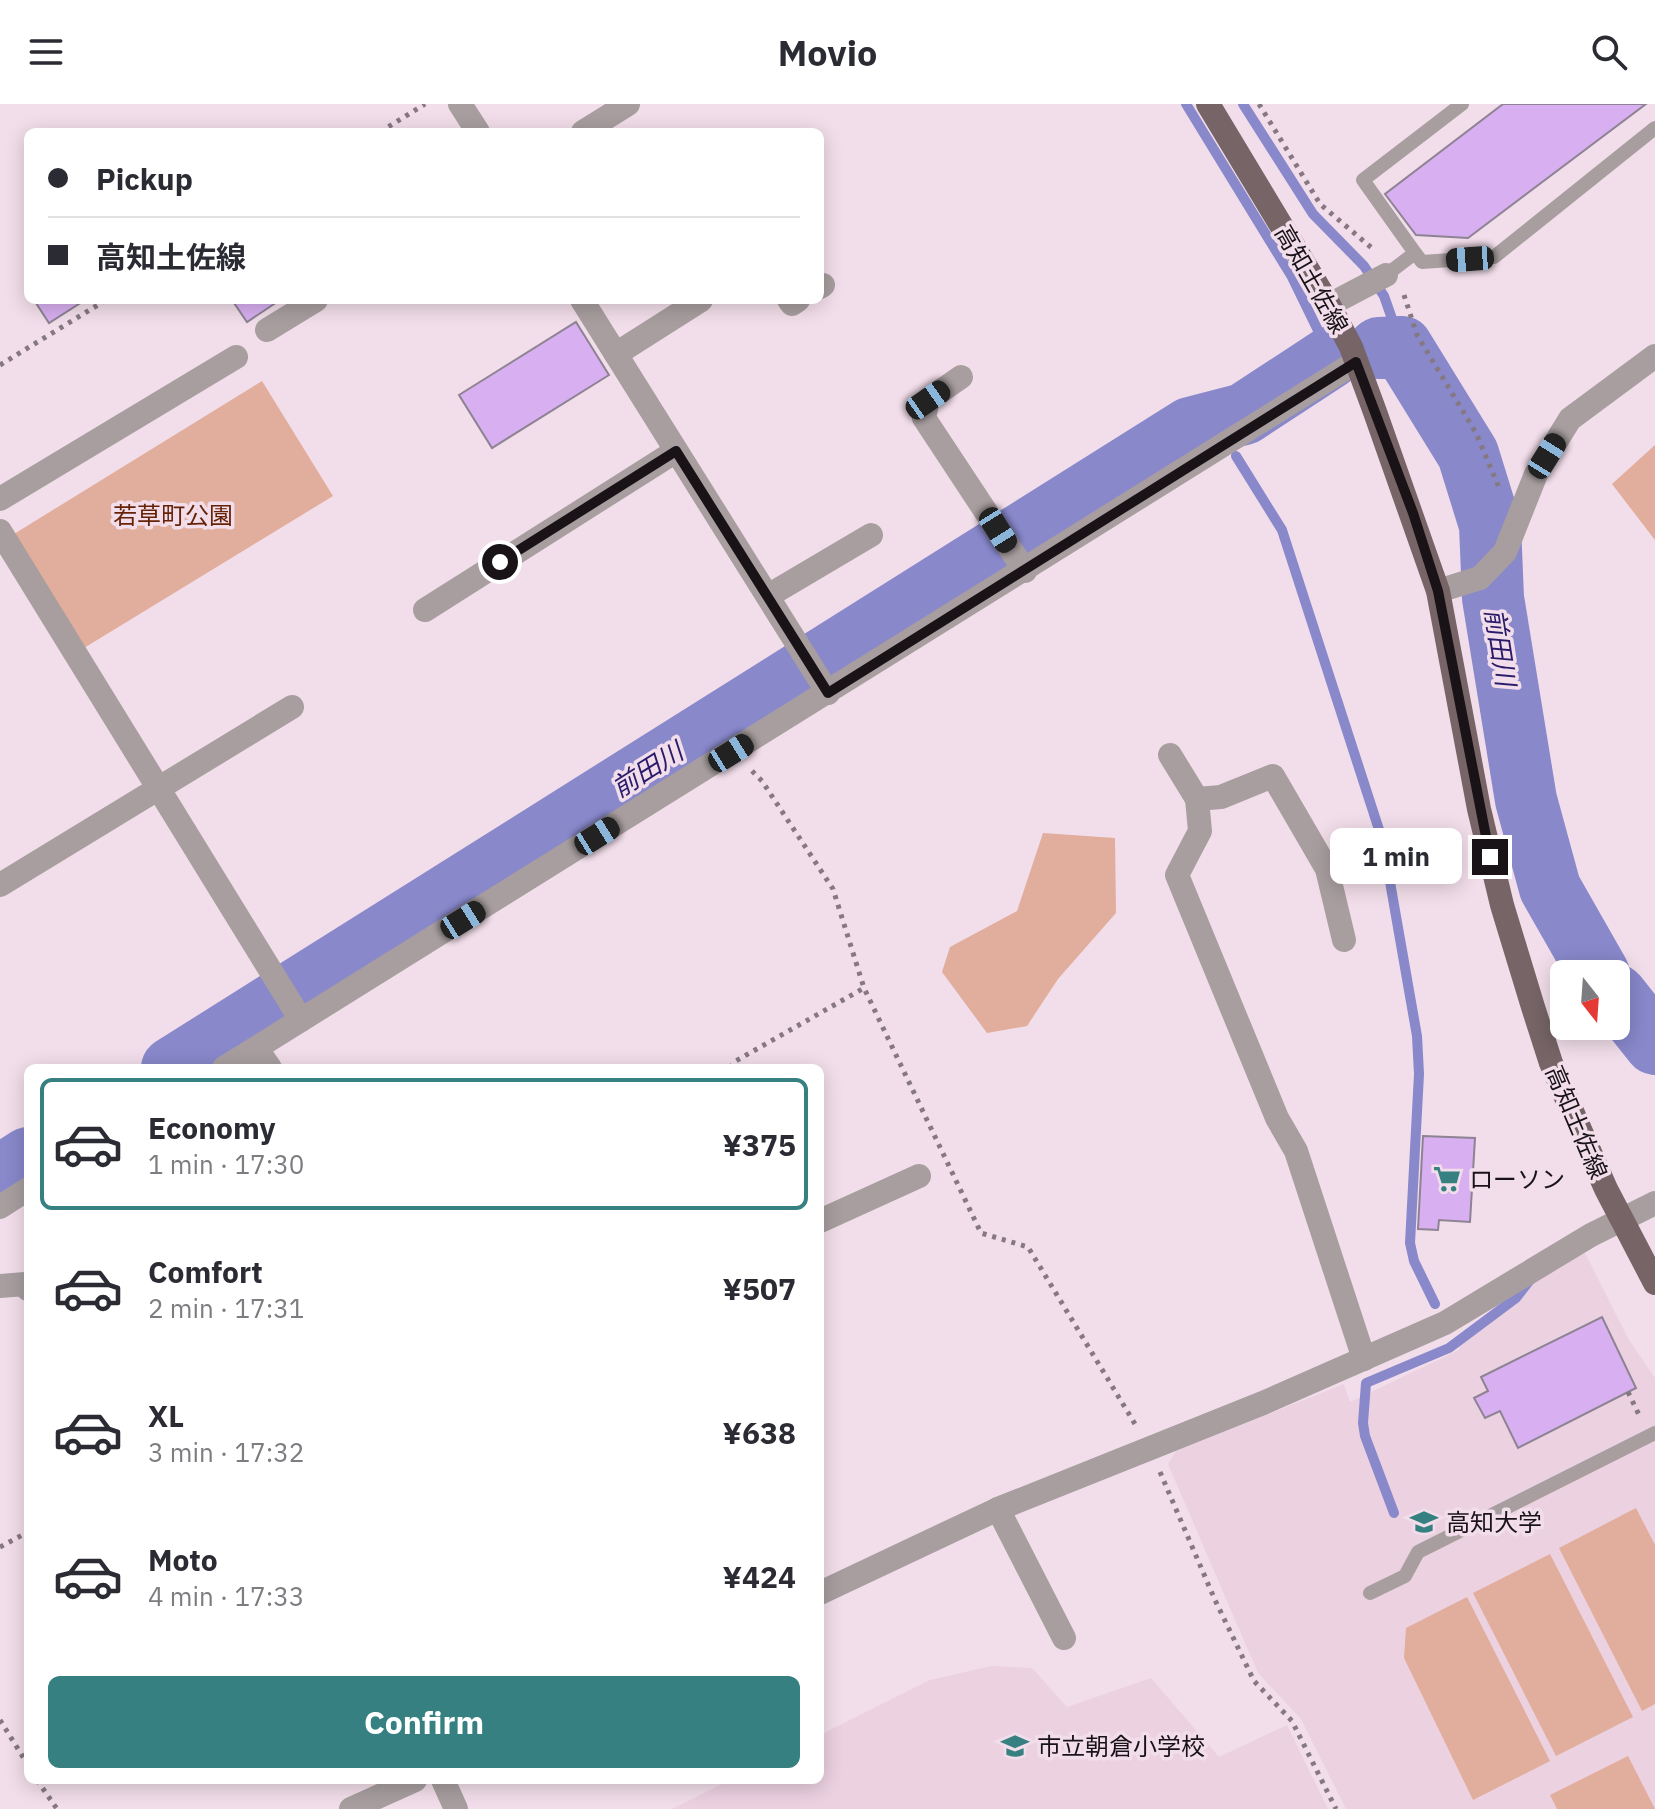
<!DOCTYPE html>
<meta charset="utf-8">
<style>
body{margin:0;font-family:"IBM Plex Sans","Noto Sans JP",sans-serif;background:#f2f2f3;color:#2b2b33;height:100vh;display:flex;flex-direction:column;font-size:30px;white-space:nowrap}
*{box-sizing:border-box;margin:0}
p{font-size:26px;color:#7c7c81}
.icon{flex:none;width:44px;height:44px;fill:none;stroke:currentColor;stroke-width:2;stroke-linecap:round;stroke-linejoin:round}
.map{position:relative;flex:1;overflow:hidden}
.details{position:absolute;left:24px;top:960px;width:800px;height:720px;display:flex;flex-direction:column;background:#fff;border-radius:12px;box-shadow:0 4px 20px #0003}
.details>*{flex:none}
.guide{position:absolute;left:24px;top:24px;width:800px;height:176px;border-radius:12px;box-shadow:0 4px 20px #0003;display:grid;align-content:center;height:176px;padding:0 24px;background:#fff}
.needle{width:52px;rotate:163deg}
.tools{position:absolute;left:1550px;top:856px;display:grid;gap:16px}
.tools a{display:grid;place-items:center;width:80px;height:80px;border-radius:12px;background:#fff;box-shadow:0 4px 20px #0003;font-size:40px}
.end{position:absolute;width:36px;height:36px;margin:-18px;border:10px solid #191317;background:#fff;box-shadow:0 0 0 4px #fff}
.from{border-radius:50%}
.bubble{position:absolute;height:56px;border-radius:12px;background:#fff;box-shadow:0 4px 20px #0003;font-size:26px;font-weight:700;line-height:56px;text-align:center}
.car{position:absolute;width:24px;height:48px;margin:-24px -12px;border-radius:10px;box-shadow:0 0 6px 2px #0007;background:linear-gradient(#222 24%,#8ab4d8 0 40%,#222 0 76%,#8ab4d8 0 86%,#222 0)}
.guide b{display:flex;align-items:center;gap:28px;height:76px;font-size:30px}
.guide b+b{border-top:2px solid #e1e1e2}
.guide i{width:20px;height:20px;background:#2b2b33}
ul{padding:14px 0 0;list-style:none}
li{display:flex;align-items:center;gap:24px;height:132px;margin:0 16px 12px;padding:0 8px;border:4px solid transparent;border-radius:12px}
li div{flex:1}
li b{display:block;font-size:30px}
li em{font-style:normal;font-weight:700}
li.selected{border-color:#378081}
li>.icon{width:72px;height:72px;stroke-width:1.5}
.button{display:flex;gap:16px;margin-top:auto;padding:16px 24px}
.button a{flex:1;height:92px;border-radius:12px;background:#378081;color:#fff;font-size:32px;font-weight:700;line-height:92px;text-align:center}
header{display:flex;justify-content:space-between;align-items:center;height:104px;padding:0 24px;background:#fff;font-size:36px;font-weight:700}
.map>svg:first-child{display:block}
.built{fill:#ecd1e1}
.green{fill:#e1ad9c}
.lines{fill:none;stroke-linecap:round;stroke-linejoin:round}
.stream{stroke:#8888cb;stroke-width:10}
.river{stroke:#8888cb;stroke-width:62}
.building{fill:#d8aff0;stroke:#8d8393;stroke-width:2}
.path{stroke:#857880;stroke-width:5;stroke-dasharray:4 6;stroke-linecap:butt}
.service{stroke:#a89e9f;stroke-width:14}
.minor{stroke:#a89e9f;stroke-width:24}
.primary{stroke:#766466;stroke-width:24}
.route{stroke:#191317;stroke-width:10}
.labels{text-anchor:middle;dominant-baseline:central;stroke-width:7;stroke-linejoin:round;paint-order:stroke}
.street-label{font-size:24px;fill:#191317;stroke:#f2deea}
.park-label{font-size:24px;fill:#652207;stroke:#f2deea}
.poi-label{font-size:24px;fill:#191317;stroke:#f2deea;text-anchor:start}
.water-label{font-size:26px;font-style:italic;fill:#291b6a;stroke:#f2deea}
</style>
<header><svg class="icon" aria-label="menu" viewBox="0 0 24 24"><path d="M4 6h16M4 12h16M4 18h16"/></svg>Movio<svg class="icon" aria-label="search" viewBox="0 0 24 24"><circle cx="10" cy="10" r="6"/><path d="M15 15l6 6"/></svg></header>
<div class="map">
<svg width="1655" height="1705" viewBox="0 0 1655 1705">
<rect width="100%" height="100%" fill="#f2deea"/>
<g class="built">
<polygon points="1585,1149 1629,1236 1655,1274 1655,1705 1346,1705 1301,1615 1258,1569 1168,1360 1176,1347 1344,1280 1350,1298 1459,1246 1460,1239 1517,1199 1537,1173"/>
<polygon points="991,1562 1032,1564 1067,1603 1151,1574 1219,1653 1287,1621 1328,1705 672,1705 730,1676 820,1676 820,1631 930,1576"/>
</g>
<g class="green">
<polygon points="262,277 333,392 84,544 14,430"/>
<polygon points="1655,341 1655,436 1612,380"/>
<polygon points="1043,729 1115,734 1116,809 1058,875 1027,922 987,929 942,868 950,843 1017,807"/>
<polygon points="1636,1404 1655,1441 1655,1600 1642,1607 1559,1444"/>
<polygon points="1550,1450 1633,1613 1556,1652 1473,1489"/>
<polygon points="1467,1493 1550,1657 1473,1696 1404,1554 1406,1524"/>
<polygon points="1628,1652 1655,1705 1557,1705 1550,1691"/>
</g>
<g class="lines">
<g class="stream">
<polyline points="1186,0 1292,173 1331,253"/>
<polyline points="1243,0 1313,110 1364,162 1384,192 1402,243"/>
<polyline points="1236,352 1282,426 1383,738 1417,932 1419,970 1410,1139 1414,1157 1435,1200"/>
<polyline points="1394,1409 1365,1332 1363,1319 1366,1279 1449,1244 1516,1194 1530,1176"/>
</g>
<g class="river">
<polyline points="1379,244 1402,243 1468,350 1490,421 1493,494 1526,696 1550,784 1599,870"/>
<polyline points="1616,891 1655,940"/>
<polyline points="172,964 1190,324 1244,310 1331,253"/>
<polyline points="0,1072 28,1054"/>
</g>
</g>
<g class="building">
<polygon points="1503,0 1646,0 1468,134 1416,131 1385,90"/>
<polygon points="34,196 85,196 49,219"/>
<polygon points="232,196 280,196 247,218"/>
<polygon points="576,218 609,271 492,344 459,291"/>
<polygon points="1423,1032 1475,1034 1470,1118 1439,1116 1438,1126 1418,1125"/>
<polygon points="1602,1213 1636,1284 1518,1344 1500,1307 1485,1314 1474,1294 1488,1287 1481,1273"/>
</g>
<g class="lines">
<g class="path">
<polyline points="1259,0 1320,100 1373,145"/>
<polyline points="380,28 425,0"/>
<polyline points="1404,191 1417,231 1476,329 1500,386"/>
<polyline points="0,261 106,196"/>
<polyline points="752,667 762,677 833,785 864,884"/>
<polyline points="730,964 734,958 864,884 981,1129 1028,1143 1135,1320"/>
<polyline points="1628,1288 1640,1313"/>
<polyline points="1160,1368 1215,1496 1254,1577 1292,1617 1336,1705"/>
<polyline points="0,1443 28,1428"/>
<polyline points="0,1616 28,1661"/>
<polyline points="37,1676 57,1705"/>
</g>
<g class="service">
<polyline points="1415,149 1363,76 1462,0"/>
<polyline points="1386,171 1415,149 1422,158 1494,153 1655,24"/>
<polyline points="1370,1489 1405,1472 1418,1448 1655,1329"/>
</g>
<g class="minor">
<polyline points="460,0 478,28"/>
<polyline points="583,28 628,0"/>
<polyline points="820,183 823,181"/>
<polyline points="582,196 828,589"/>
<polyline points="789,196 792,200 798,196"/>
<polyline points="1329,201 1386,171"/>
<polyline points="267,226 316,196"/>
<polyline points="616,250 701,196"/>
<polyline points="961,273 928,296 924,314 1025,467"/>
<polyline points="0,395 236,253"/>
<polyline points="0,427 301,916"/>
<polyline points="1438,487 1480,474 1505,448 1536,370 1570,315 1655,252"/>
<polyline points="768,492 871,431"/>
<polyline points="425,506 676,347"/>
<polyline points="1170,651 1197,695 1200,727 1177,771 1277,1014 1296,1047 1364,1255"/>
<polyline points="1197,695 1221,693 1273,672 1327,765 1344,836"/>
<polyline points="0,781 292,603"/>
<polyline points="256,944 270,964"/>
<polyline points="224,964 1356,258"/>
<polyline points="0,1103 28,1085"/>
<polyline points="820,1117 919,1072"/>
<polyline points="0,1182 25,1180 28,1185"/>
<polyline points="998,1405 1064,1534"/>
<polyline points="820,1489 998,1405 1263,1299 1445,1219 1591,1131 1655,1099"/>
<polyline points="443,1676 456,1705"/>
<polyline points="351,1705 415,1676"/>
</g>
<polyline class="primary" points="1208,0 1329,201 1351,243 1375,308 1438,487 1479,705 1502,801 1533,903 1551,959 1606,1085 1655,1179"/>
</g>
<g class="lines">
<polyline class="route" points="500,458 676,347 828,589 1356,258 1413,409 1438,487 1490,753"/>
</g>
<defs>
<g id="supermarket-bare" transform="scale(2.16)"><path d="M-6-5.5h2.5l.6 2H6L4.5 2H-2.5L-4.4-4H-6ZM-1.5 3.2a1.3 1.3 0 1 0 .1 0ZM3 3.2a1.3 1.3 0 1 0 .1 0Z" fill="#378081" stroke="#f2deea" stroke-width="2.5" paint-order="stroke"/></g>
<g id="university-bare" transform="scale(2.16)"><path d="M0-5L7-2L0 1L-7-2ZM-4 1L0 2.5L4 1V4Q0 6-4 4Z" fill="#378081" stroke="#f2deea" stroke-width="2.5" paint-order="stroke"/></g>
<g id="school-bare" transform="scale(2.16)"><path d="M0-5L7-2L0 1L-7-2ZM-4 1L0 2.5L4 1V4Q0 6-4 4Z" fill="#378081" stroke="#f2deea" stroke-width="2.5" paint-order="stroke"/></g>
</defs>
<g fill-rule="evenodd">
<use href="#supermarket-bare" x="1447" y="1075"/>
<use href="#university-bare" x="1424" y="1418"/>
<use href="#school-bare" x="1015" y="1642"/>
</g>
<g class="labels">
<g class="street-label">
<text transform="translate(1312 175) rotate(60)">高知土佐線</text>
<text transform="translate(1577 1018) rotate(67)">高知土佐線</text>
</g>
<g class="park-label">
<text x="173" y="411">若草町公園</text>
</g>
<g class="poi-label">
<text x="1469" y="1075">ローソン</text>
<text x="1446" y="1418">高知大学</text>
<text x="1037" y="1642">市立朝倉小学校</text>
</g>
<g class="water-label">
<text transform="translate(1501 543) rotate(81)">前田川</text>
<text transform="translate(647 665) rotate(-32)">前田川</text>
</g>
</g>
</svg>
<div class="tools">
<a><svg class="needle" viewBox="-14 -14 28 28"><path d="M0-13l5 13h-10z" fill="#e53935"/><path d="M0 13l5-13h-10z" fill="#7c7c81"/></svg></a>
</div>
<i class="end from" style="left:500px;top:458px"></i>
<i class="end" style="left:1490px;top:753px"></i>
<div class="bubble" style="left:1330px;top:724px;width:132px">1 min</div>
<i class="car" style="left:1470px;top:155px;rotate:266deg"></i>
<i class="car" style="left:928px;top:296px;rotate:55deg"></i>
<i class="car" style="left:1547px;top:352px;rotate:32deg"></i>
<i class="car" style="left:998px;top:426px;rotate:148deg"></i>
<i class="car" style="left:731px;top:649px;rotate:58deg"></i>
<i class="car" style="left:597px;top:732px;rotate:58deg"></i>
<i class="car" style="left:463px;top:816px;rotate:58deg"></i>
<div class="guide">
<b><i class="from"></i>Pickup</b>
<b><i></i>高知土佐線</b>
</div>
<section class="details">
<ul>
<li class="selected"><svg class="icon" aria-label="car" viewBox="0 0 24 24"><path d="M5 17H2v-5l4-1 3-4h7l3 4 3 1v5h-3M9 17h6M6 11h13"/><circle cx="7" cy="17" r="2"/><circle cx="17" cy="17" r="2"/></svg><div><b>Economy</b><p>1 min · 17:30</p></div><em>¥375</em></li>
<li><svg class="icon" aria-label="car" viewBox="0 0 24 24"><path d="M5 17H2v-5l4-1 3-4h7l3 4 3 1v5h-3M9 17h6M6 11h13"/><circle cx="7" cy="17" r="2"/><circle cx="17" cy="17" r="2"/></svg><div><b>Comfort</b><p>2 min · 17:31</p></div><em>¥507</em></li>
<li><svg class="icon" aria-label="car" viewBox="0 0 24 24"><path d="M5 17H2v-5l4-1 3-4h7l3 4 3 1v5h-3M9 17h6M6 11h13"/><circle cx="7" cy="17" r="2"/><circle cx="17" cy="17" r="2"/></svg><div><b>XL</b><p>3 min · 17:32</p></div><em>¥638</em></li>
<li><svg class="icon" aria-label="car" viewBox="0 0 24 24"><path d="M5 17H2v-5l4-1 3-4h7l3 4 3 1v5h-3M9 17h6M6 11h13"/><circle cx="7" cy="17" r="2"/><circle cx="17" cy="17" r="2"/></svg><div><b>Moto</b><p>4 min · 17:33</p></div><em>¥424</em></li>
</ul>
<div class="button"><a>Confirm</a></div>
</section>
</div>
